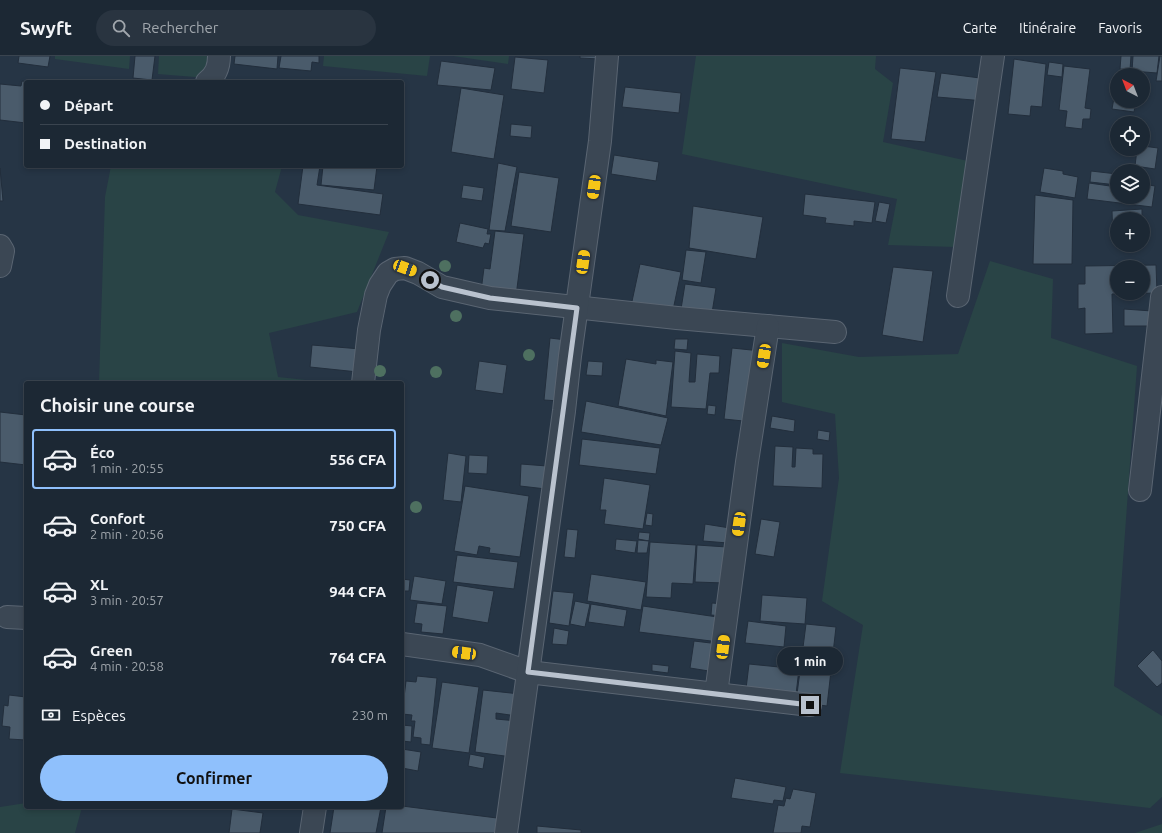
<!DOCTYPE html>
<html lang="fr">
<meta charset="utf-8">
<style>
body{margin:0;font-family:Ubuntu,sans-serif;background:#293440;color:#f1f3f6;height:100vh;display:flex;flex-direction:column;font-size:15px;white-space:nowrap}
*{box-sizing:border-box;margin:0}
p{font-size:13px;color:#a0a6ac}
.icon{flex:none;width:22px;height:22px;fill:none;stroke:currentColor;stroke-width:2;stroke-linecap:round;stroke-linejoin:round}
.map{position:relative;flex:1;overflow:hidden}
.side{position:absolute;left:24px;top:325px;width:380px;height:428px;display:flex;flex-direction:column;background:#1c2834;border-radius:4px;box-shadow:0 2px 6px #0003,0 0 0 1px #3a444f}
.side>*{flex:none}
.banner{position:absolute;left:24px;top:24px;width:380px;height:88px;border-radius:4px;box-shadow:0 2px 6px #0003,0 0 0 1px #3a444f;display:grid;align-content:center;height:88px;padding:0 16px;background:#1c2834}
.needle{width:26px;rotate:318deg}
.controls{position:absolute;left:1110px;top:12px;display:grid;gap:8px}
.controls a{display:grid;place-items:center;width:40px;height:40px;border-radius:50%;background:#1c2834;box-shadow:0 2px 6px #0003,0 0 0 1px #3a444f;font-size:20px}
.end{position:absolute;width:18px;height:18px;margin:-9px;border:5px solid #b9c2ce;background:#111;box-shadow:0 0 0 2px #111}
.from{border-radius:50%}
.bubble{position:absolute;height:28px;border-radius:14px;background:#1c2834;box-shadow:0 2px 6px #0003,0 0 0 1px #3a444f;font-size:13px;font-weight:600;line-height:28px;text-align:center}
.car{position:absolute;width:12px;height:24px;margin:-12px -6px;border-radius:5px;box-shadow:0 0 3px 1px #0007;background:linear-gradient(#f5c518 24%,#345 0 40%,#f5c518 0 76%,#345 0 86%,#f5c518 0)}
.banner b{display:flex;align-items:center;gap:14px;height:38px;font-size:15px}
.banner b+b{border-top:1px solid #3a444f}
.banner i{width:10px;height:10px;background:#f1f3f6}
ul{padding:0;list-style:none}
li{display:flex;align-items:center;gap:12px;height:60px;margin:0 8px 6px;padding:0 8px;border:2px solid transparent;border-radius:4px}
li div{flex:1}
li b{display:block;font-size:15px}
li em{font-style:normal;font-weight:600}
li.active{border-color:#8fc0fc}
li>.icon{width:36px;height:36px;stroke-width:1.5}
h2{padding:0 16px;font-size:18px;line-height:48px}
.pay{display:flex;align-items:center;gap:10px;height:44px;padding:0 16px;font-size:15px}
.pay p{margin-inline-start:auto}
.button{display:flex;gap:8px;margin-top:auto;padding:8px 16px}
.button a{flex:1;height:46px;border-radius:24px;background:#8fc0fc;color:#111;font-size:16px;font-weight:600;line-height:46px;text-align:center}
header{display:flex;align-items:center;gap:24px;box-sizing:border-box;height:56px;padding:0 20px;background:#1c2834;border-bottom:1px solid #3a444f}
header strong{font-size:19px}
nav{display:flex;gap:22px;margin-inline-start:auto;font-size:14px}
.search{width:280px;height:36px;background:#293440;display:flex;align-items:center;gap:10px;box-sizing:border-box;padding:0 14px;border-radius:22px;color:#a0a6ac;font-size:15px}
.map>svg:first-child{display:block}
.green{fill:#294446}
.building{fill:#4a5b6b;stroke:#222e3c;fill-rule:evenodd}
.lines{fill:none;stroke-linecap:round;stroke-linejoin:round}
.minor-casing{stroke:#5a6572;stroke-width:24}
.minor{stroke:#3b4754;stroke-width:22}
.tree{fill:#4e7060}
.route{stroke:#b9c2ce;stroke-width:5}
</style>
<header>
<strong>Swyft</strong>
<div class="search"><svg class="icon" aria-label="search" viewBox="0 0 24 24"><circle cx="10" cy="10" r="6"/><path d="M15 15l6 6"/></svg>Rechercher</div>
<nav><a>Carte</a><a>Itinéraire</a><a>Favoris</a></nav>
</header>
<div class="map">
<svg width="1162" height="777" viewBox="0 0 1162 777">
<rect width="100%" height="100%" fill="#263545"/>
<g class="green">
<polygon points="55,0 130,0 129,13 55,3"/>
<polygon points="159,0 211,0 207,22 158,18"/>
<polygon points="324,0 430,0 427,20 323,10"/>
<polygon points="453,0 509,0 508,8"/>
<polygon points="696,0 876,0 875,13 893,27 883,86 968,105 955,191 888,189 897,143 682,98"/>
<polygon points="111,110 282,110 275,136 298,159 389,176 357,256 269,277 278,321 334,327 99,327 105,141"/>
<polygon points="990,205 1053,223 1051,282 1137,310 1114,630 1162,660 1162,741 1150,752 840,717 863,569 822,545 839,422 835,358 782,346 782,287 859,301 958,298"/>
<polygon points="26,747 26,751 82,751 75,777 0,777 0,751"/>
<polygon points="1162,768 1162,777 1135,777"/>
</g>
<g class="building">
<polygon points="19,0 50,0 48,11 18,7"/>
<polygon points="135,0 155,0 152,24 133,22"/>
<polygon points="235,0 278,0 277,13 234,8"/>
<polygon points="281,0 319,0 319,7 312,6 311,15 279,12"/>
<polygon points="580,0 601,0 600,3 580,2"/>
<polygon points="1121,0 1131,0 1130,14 1120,13"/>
<polygon points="1133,0 1159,0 1157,17 1132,15"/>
<polygon points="1160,0 1162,0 1162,25 1156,25"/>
<polygon points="515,1 548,4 544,37 511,33"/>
<polygon points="1014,3 1046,8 1042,51 1031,50 1030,60 1008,58"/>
<polygon points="441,5 495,12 491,34 437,29"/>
<polygon points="1049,6 1063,8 1062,21 1047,19"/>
<polygon points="1064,10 1090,13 1085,52 1091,53 1090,63 1083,63 1082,73 1065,71 1067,55 1059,54"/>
<polygon points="900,12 936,16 925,86 891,83"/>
<polygon points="941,17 988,23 985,45 937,41"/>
<polygon points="22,25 28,26 26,26 26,67 0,64 0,28 21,30"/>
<polygon points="625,31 681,37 679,57 622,51"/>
<polygon points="461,32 504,39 494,103 451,96"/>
<polygon points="1115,36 1117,36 1117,45 1136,45 1134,56 1112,53"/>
<polygon points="511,68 532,70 531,82 510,80"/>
<polygon points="1143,90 1158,92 1155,113 1135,110 1137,93 1143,93"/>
<polygon points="614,99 659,106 656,125 611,118"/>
<polygon points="498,107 517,111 505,175 489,174"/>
<polygon points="303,110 320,110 317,129 383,138 380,159 298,148"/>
<polygon points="323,110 377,110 374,134 321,129"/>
<polygon points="0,112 3,145 0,145"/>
<polygon points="1044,112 1063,115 1063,118 1078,121 1075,142 1040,136"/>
<polygon points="1091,115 1117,118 1117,129 1090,126"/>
<polygon points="519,116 559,122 551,176 511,170"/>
<polygon points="1089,127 1117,131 1117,141 1143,141 1143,128 1155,130 1152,151 1087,143"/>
<polygon points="463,129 484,132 482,145 461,142"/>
<polygon points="805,138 875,146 872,167 854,165 854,170 825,167 826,162 803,159"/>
<polygon points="1035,139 1073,144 1072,208 1033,208"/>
<polygon points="879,146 890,148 886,167 875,165"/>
<polygon points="693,150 763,161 756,203 689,192"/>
<polygon points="1142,153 1142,163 1117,163 1117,183 1113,184 1112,155"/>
<polygon points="460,167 488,173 487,178 491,178 489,188 485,187 483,192 456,186"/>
<polygon points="495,175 524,178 516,240 481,235 484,212 490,213"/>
<polygon points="686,194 706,196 701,227 682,224"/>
<polygon points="640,208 681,216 672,259 631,250"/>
<path d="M1156,209L1157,237L1112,238L1113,277L1085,278V252L1078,253V228H1085V210ZM1117,211H1143V237H1117Z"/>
<polygon points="893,211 933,215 923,286 882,279"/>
<polygon points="685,228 716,232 712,257 681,253"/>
<polygon points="1124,253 1152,255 1152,270 1124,270"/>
<polygon points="550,282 566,284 560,345 544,344"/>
<polygon points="675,283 688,283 687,294 674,293"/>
<polygon points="312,289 361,293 358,316 310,311"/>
<polygon points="732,292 761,295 753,366 724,363"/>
<polygon points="675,295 691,297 689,326 695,326 697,298 720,300 719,317 710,317 706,353 671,351"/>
<polygon points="626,303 656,308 656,304 673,306 666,360 618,350"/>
<polygon points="479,305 507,309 503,338 475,334"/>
<polygon points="588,305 603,306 602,320 586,319"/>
<polygon points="586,345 668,362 661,389 581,376"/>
<polygon points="708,349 716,350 715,359 707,358"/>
<polygon points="0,356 26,359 26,409 0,406"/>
<polygon points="772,360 795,364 794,376 770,372"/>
<polygon points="818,374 830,376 829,385 817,383"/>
<polygon points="582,383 660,392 656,418 579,409"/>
<polygon points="775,390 793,391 792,411 795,411 796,392 813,393 813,398 823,398 822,432 773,430"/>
<polygon points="448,397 466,400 461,446 443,444"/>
<polygon points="469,399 488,400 487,418 468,417"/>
<polygon points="521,408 547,410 546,433 520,430"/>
<polygon points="604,422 650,429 643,473 604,468 606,454 600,454"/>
<polygon points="465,430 529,440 520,501 489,497 490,492 479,490 477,499 454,495"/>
<polygon points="647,457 653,458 652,470 645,469"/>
<polygon points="761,463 780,466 774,501 755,498"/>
<polygon points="705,468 730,472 728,487 703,485"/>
<polygon points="567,473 578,474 575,502 564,501"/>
<polygon points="639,476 650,477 649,485 638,483"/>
<polygon points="616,483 637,485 635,497 615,494"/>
<polygon points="638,484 649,485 647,497 637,497"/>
<polygon points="650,486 696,489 693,528 672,527 671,542 646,541"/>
<polygon points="697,489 727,491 725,527 695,526"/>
<polygon points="457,499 518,506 514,533 453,526"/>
<polygon points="591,518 646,526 641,554 587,545"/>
<polygon points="414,520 446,525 442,548 410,544"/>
<polygon points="402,523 410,524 409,535 402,535"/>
<polygon points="457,529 494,535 488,567 452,561"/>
<polygon points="553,535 574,537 569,570 549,567"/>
<polygon points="762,539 807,542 805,568 760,565"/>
<polygon points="575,545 590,548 585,571 570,568"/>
<polygon points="417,547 447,550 443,578 421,576 422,568 414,567"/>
<polygon points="712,547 725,548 724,560 711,559"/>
<polygon points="591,548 627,554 624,571 588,566"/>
<polygon points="643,550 724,562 719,586 639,576"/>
<polygon points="748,565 786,570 784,591 745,587"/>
<polygon points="806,568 836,571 827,650 796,646"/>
<polygon points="554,572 569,575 567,589 552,588"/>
<polygon points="694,585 719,588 715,616 690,612"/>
<polygon points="1153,594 1162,605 1162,627 1157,631 1137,610"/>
<polygon points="652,608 669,610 668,617 652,615"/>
<polygon points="749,608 799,613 795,647 745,641"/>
<polygon points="417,620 437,622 430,689 421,688 421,682 413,681 415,665 411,665 412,659 402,658 406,625 416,626"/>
<polygon points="442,626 479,631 469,697 432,692"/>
<polygon points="483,634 520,638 517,660 496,657 496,663 517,665 512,701 475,696"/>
<polygon points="9,639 26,641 26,684 9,683 10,671 2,670 4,649 8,650"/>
<polygon points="402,669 412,670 411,686 402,685"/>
<polygon points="402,693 421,696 418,715 402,712"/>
<polygon points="470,698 485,701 483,713 468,710"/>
<polygon points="735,722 786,731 783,745 774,744 773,748 731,742"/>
<polygon points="793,733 816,737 810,771 802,770 801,777 773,777 778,749 784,750 786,742 790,743"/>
<polygon points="402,750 497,762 495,777 382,777 386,751 402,751"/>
<polygon points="334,751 381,751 376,777 330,777"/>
<polygon points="232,753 263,757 260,777 229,777"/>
<polygon points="537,770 581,774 581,777 537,777"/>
</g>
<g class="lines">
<g class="minor-casing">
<g id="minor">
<path d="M207,26C216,19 219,11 219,0"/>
<polyline points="0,190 3,195 0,210"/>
<polyline points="958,240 993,0"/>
<polyline points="363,327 369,274 376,239 380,229 388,217 395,213 405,212 418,217 442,231 490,242 677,262 835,276"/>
<polyline points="1140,434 1162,241"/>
<polyline points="7,561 26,562"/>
<polyline points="402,588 480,599 528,616 810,649"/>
<polyline points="716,638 747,406 768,270"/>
<polyline points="311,777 315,751"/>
<polyline points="506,777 564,355 570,300 600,85 607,0"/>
</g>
</g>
<use href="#minor" class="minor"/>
</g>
<g class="tree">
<circle cx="445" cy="210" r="6"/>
<circle cx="456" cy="260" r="6"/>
<circle cx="529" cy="299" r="6"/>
<circle cx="380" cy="315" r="6"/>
<circle cx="436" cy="316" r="6"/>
<circle cx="416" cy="451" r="6"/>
</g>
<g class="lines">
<polyline class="route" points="430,224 442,231 490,242 577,252 528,616 810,649"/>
</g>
</svg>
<div class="controls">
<a><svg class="needle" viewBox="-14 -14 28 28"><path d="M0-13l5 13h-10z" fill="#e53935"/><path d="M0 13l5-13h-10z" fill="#a0a6ac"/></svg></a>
<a><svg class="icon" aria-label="locate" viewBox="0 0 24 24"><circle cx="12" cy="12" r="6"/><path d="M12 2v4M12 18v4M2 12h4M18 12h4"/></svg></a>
<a><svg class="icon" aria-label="layers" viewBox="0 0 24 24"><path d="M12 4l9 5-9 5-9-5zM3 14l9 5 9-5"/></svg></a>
<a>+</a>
<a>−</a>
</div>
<i class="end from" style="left:430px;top:224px"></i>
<i class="end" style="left:810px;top:649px"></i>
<div class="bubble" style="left:777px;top:591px;width:66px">1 min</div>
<i class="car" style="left:594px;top:131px;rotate:188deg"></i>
<i class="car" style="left:583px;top:206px;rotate:8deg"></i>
<i class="car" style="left:405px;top:212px;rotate:110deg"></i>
<i class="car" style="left:764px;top:300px;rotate:189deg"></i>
<i class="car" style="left:739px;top:468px;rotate:188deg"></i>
<i class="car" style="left:723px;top:591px;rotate:7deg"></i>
<i class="car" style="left:464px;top:597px;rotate:278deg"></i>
<div class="banner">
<b><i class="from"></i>Départ</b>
<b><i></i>Destination</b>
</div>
<section class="side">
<h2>Choisir une course</h2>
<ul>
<li class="active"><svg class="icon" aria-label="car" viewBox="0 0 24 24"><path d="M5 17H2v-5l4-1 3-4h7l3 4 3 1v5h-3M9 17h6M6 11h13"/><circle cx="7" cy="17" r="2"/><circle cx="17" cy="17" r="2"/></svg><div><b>Éco</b><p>1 min · 20:55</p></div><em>556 CFA</em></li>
<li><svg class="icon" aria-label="car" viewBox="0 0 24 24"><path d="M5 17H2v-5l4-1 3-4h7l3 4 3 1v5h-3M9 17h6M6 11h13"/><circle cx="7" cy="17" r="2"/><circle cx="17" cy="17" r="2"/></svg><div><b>Confort</b><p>2 min · 20:56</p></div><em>750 CFA</em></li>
<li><svg class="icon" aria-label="car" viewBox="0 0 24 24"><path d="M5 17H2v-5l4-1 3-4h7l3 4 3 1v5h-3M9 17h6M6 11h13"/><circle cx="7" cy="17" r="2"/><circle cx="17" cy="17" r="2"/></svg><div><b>XL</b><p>3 min · 20:57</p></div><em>944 CFA</em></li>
<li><svg class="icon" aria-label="car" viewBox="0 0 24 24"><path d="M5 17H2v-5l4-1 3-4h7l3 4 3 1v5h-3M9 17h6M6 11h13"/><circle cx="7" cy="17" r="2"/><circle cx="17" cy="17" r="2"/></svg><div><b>Green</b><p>4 min · 20:58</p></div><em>764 CFA</em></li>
</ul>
<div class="pay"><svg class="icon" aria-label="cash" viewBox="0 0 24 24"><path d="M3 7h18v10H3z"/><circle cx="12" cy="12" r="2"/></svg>Espèces<p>230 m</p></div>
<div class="button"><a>Confirmer</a></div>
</section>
</div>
